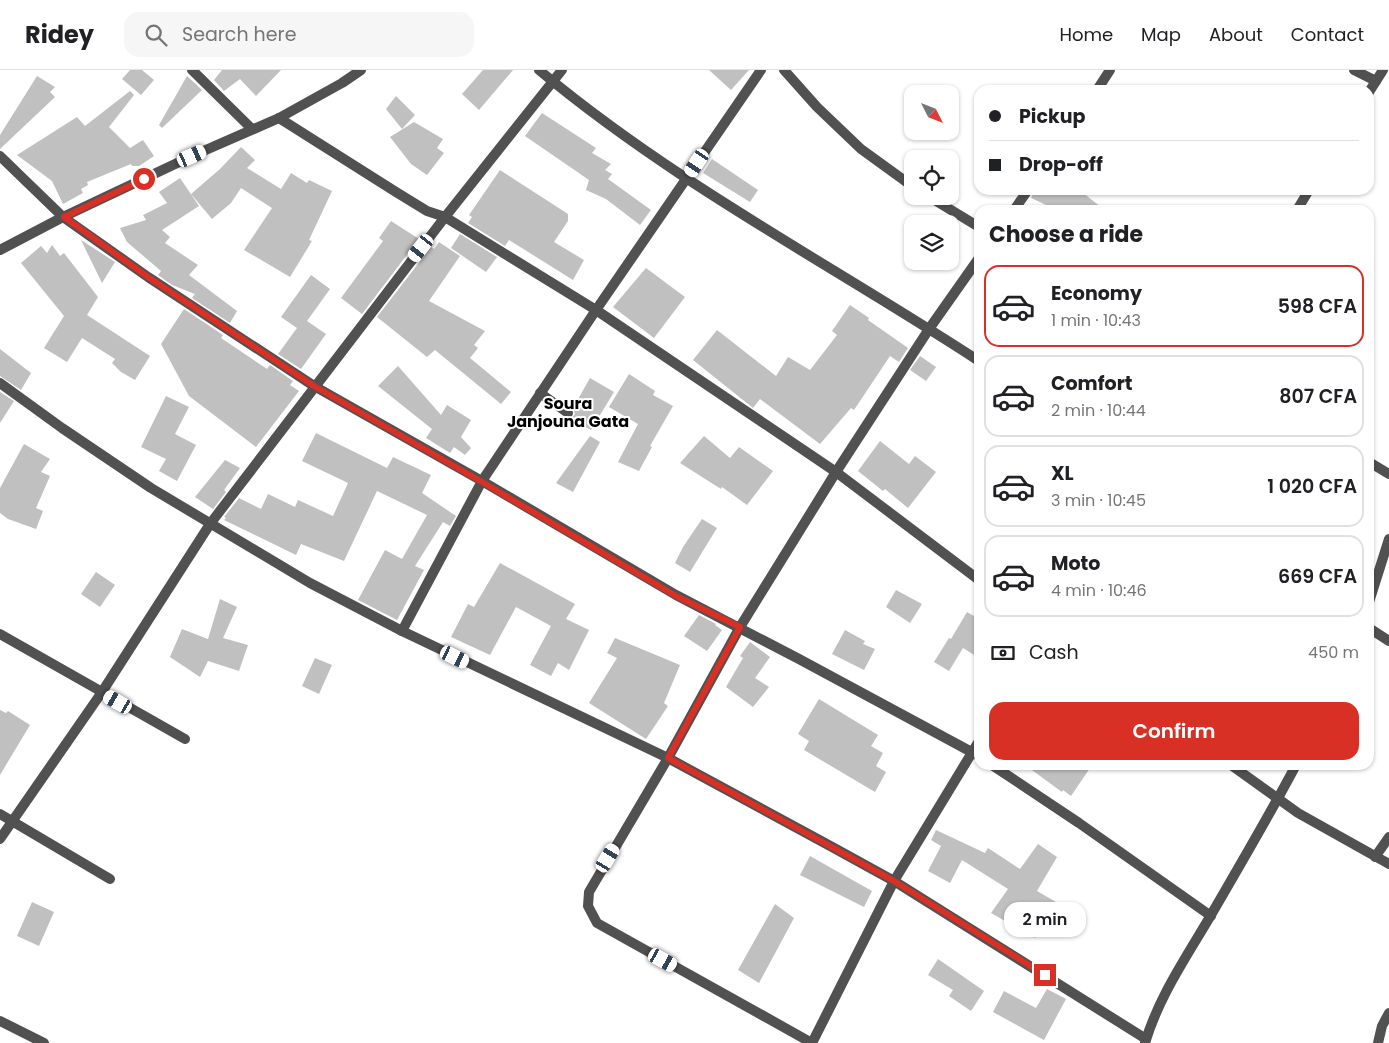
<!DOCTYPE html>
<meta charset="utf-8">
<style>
body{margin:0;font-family:Poppins,sans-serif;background:#f6f6f6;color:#202124;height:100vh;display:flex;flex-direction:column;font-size:19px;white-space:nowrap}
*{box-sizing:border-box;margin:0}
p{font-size:16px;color:#757577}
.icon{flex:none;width:28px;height:28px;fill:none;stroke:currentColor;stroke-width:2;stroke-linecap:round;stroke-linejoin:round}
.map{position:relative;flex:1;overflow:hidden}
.details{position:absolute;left:974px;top:135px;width:400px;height:565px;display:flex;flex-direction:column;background:#fff;border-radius:15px;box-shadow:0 1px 4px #0004}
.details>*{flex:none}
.hud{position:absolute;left:974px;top:15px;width:400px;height:110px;border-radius:15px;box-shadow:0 1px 4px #0004;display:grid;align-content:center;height:110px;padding:0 15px;background:#fff}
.needle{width:32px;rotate:132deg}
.tools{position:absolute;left:904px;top:15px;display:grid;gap:10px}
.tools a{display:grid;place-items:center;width:55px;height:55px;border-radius:10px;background:#fff;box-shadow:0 1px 4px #0004;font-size:25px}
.end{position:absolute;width:22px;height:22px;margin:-11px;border:6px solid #d93025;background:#fff;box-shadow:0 0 0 2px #fff}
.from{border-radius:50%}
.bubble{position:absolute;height:35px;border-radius:15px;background:#fff;box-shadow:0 1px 4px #0004;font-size:16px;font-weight:600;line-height:35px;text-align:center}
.car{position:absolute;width:15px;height:30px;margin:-15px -8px;border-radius:6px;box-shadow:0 0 4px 1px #0007;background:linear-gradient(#fff 24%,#345 0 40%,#fff 0 76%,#345 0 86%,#fff 0)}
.hud b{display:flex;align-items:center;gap:18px;height:48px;font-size:19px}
.hud b+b{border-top:1px solid #e0e0e0}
.hud i{width:12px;height:12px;background:#202124}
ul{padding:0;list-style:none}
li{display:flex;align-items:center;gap:15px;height:82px;margin:0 10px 8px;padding:0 5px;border:2px solid #e0e0e0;border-radius:15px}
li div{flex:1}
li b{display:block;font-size:19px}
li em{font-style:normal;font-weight:600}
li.current{border-color:#d93025}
li>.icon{width:45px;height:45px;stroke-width:1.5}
h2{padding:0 15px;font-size:22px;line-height:60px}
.pay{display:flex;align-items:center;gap:12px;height:55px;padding:0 15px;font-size:19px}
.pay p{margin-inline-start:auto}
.button{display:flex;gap:10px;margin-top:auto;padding:10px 15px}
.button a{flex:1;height:58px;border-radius:15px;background:#d93025;color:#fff;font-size:20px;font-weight:600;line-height:58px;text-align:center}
header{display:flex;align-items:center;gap:30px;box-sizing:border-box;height:70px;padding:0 25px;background:#fff;border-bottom:1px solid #e0e0e0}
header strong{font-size:24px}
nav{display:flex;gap:28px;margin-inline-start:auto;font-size:18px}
.search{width:350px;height:45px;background:#f6f6f6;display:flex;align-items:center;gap:12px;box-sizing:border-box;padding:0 18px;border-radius:15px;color:#757577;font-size:19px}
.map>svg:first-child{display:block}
.building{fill:#c0c0c0}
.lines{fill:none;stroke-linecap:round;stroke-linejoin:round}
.minor{stroke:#515151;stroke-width:10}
.route{stroke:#d93025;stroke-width:6}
.labels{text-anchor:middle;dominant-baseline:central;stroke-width:4;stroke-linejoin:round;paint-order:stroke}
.quarter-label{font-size:16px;font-weight:bold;fill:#000;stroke:#fff}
</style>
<header>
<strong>Ridey</strong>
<div class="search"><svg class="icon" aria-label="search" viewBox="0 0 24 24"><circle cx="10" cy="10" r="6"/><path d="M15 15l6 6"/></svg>Search here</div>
<nav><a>Home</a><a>Map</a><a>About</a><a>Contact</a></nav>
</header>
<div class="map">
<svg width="1389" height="973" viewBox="0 0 1389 973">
<rect width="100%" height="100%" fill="#fff"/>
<g class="building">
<polygon points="130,0 142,0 154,10 141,25 122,9"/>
<polygon points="222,0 281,0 256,26 240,9 224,21 214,10"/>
<polygon points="483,0 513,0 479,40 462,24"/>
<polygon points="709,0 749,0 731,20"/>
<polygon points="37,6 55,17 50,22 55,27 0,79 0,65"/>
<polygon points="187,6 202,20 162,58 159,55"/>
<polygon points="130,21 134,25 109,57 130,78 143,70 154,86 139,96 132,96 131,94 87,112 88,115 81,119 83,123 63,134 52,111 17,85 77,47 85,56"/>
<polygon points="396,26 415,45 402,59 386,39"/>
<polygon points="542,43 596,78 592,83 611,94 605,100 612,104 608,109 651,140 640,155 606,129 586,120 589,110 525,66"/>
<polygon points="414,52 443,69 437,78 444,83 427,105 411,94 390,67"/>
<polygon points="241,77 255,90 247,98 281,119 291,103 307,113 309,110 332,121 309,170 312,171 290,207 244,180 272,138 241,118 231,133 212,149 191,124 220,99"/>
<polygon points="712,89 758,120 750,132 703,103"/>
<polygon points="500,100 568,144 568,151 554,172 584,190 573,210 509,170 505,176 468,153 472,147 469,145"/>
<polygon points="180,108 199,136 162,160 170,167 165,173 198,195 189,205 237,241 230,253 192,228 195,224 172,215 158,205 161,201 127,172 120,158 146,150 143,145 167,133 159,122"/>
<polygon points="1035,120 1079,120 1105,140 1057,140 1031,128"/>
<polygon points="391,151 419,169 362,244 341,228 383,171 379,168"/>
<polygon points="460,164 497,187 486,202 451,178"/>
<polygon points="81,170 115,192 102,213"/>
<polygon points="439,172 460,186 429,231 485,261 474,275 478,278 470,288 511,322 501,334 435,280 427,287 377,247 431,177 434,179"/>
<polygon points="52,175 60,186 64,183 98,227 87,245 150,286 135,310 121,302 112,293 115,289 82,268 67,292 44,278 64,246 21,193 41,176 47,183"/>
<polygon points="646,198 685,227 654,268 613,237"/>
<polygon points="311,205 330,219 307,251 326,264 301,299 278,284 297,258 281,247"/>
<polygon points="850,235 869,248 868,250 908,278 899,292 890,286 854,340 851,338 820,374 760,329 753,338 693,290 717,260 776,306 788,287 810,300 837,265 832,261"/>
<polygon points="184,239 223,265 221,268 267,299 270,295 293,311 290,315 299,321 256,377 189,326 161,274"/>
<polygon points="0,279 31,303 21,320 0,306"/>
<polygon points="920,286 936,297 926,311 910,300"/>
<polygon points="398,296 441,345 447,335 471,350 461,367 471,378 465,385 454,377 450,383 426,368 432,359 378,316"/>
<polygon points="629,304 655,321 653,325 673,336 650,376 652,377 639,401 618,392 638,354 609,337"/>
<polygon points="590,308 614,322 591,360 571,349 575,344 573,338"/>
<polygon points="0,322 14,331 0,353"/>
<polygon points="166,326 189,337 175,364 196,375 177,411 159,401 166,389 141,377"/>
<polygon points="316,363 387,398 393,387 431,405 422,423 456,446 450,456 443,452 415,496 424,500 397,550 358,530 385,480 402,489 427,445 377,421 344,491 301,474 296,485 224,450 226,448 224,447 239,428 261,439 268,424 295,437 298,430 333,446 348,413 302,391"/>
<polygon points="590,366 600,372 573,422 556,413"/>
<polygon points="704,366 730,388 739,377 773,401 747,435 722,417 721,419 680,393"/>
<polygon points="880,371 909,394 915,386 936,402 908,438 885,419 883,421 858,401"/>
<polygon points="24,374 50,389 41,402 50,406 36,438 43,441 36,459 8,449 0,443 0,418"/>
<polygon points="225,390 240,398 224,420 226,422 213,439 195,427"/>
<polygon points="702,449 717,458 690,502 675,493 683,477"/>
<polygon points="500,493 575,534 566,549 589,560 569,600 558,593 551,606 530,595 551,556 516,537 490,585 451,567 468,534 474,537"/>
<polygon points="96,502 115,515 100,537 81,524"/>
<polygon points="896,520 922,534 910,553 886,537"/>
<polygon points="220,529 237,537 223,568 248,575 239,601 208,591 200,607 170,587 182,559 208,569"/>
<polygon points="967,542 979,549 979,588 963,578 949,601 934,592 949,568 951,569"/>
<polygon points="699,545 716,554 715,555 722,560 707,581 684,566"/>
<polygon points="845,560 865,571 863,574 875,579 864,600 832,584"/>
<polygon points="615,568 680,595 664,633 668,636 646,669 589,633 617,588 607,583"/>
<polygon points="750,572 770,587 755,608 769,617 753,637 726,617 743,588 740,586"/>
<polygon points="315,588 332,595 319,624 302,616"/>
<polygon points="819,629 878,665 871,676 883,683 876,696 886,702 875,722 804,680 809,671 798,664"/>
<polygon points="0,640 6,643 8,641 30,655 0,705"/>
<polygon points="1025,695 1092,695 1071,726 1063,720 1062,722"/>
<polygon points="936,760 985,783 988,778 1020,799 1038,774 1057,787 1037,821 1056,832 1035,868 991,843 1008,819 962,790 950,813 928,801 941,776 931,770"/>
<polygon points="810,786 872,821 864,837 800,805"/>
<polygon points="32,832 54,842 39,876 17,866"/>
<polygon points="775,834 794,848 759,913 738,900"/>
<polygon points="938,889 984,921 971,941 949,926 953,920 928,905"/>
<polygon points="1047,919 1066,929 1044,970 993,942 1004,921 1036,938"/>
</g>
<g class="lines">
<g class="minor">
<polyline points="192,0 252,59"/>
<path d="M539,0C674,113 832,195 979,291"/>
<polyline points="761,0 596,240 482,411 676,525 799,589 979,686"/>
<polyline points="784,0 817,37 861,79 912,116"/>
<polyline points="1354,0 1376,11"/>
<polyline points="1097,20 1110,0"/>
<polyline points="1369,22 1383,0"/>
<polyline points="279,48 396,122 427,141 445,147 596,240 836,402 979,510"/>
<polyline points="0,86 63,147 148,207 314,316 482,411 402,561"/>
<polyline points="928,126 979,157"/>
<polyline points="1014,140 1028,120"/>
<polyline points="1297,140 1309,120"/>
<polyline points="0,180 63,147 192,86 279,48 342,13 361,0"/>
<polyline points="0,313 62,358 151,418 310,513 402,561 668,688 834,778 894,811 1146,969"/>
<polyline points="540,323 568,343"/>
<polyline points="1369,392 1389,404"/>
<polyline points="1369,532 1389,469"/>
<polyline points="1369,558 1389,571"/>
<polyline points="0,564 185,669"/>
<polyline points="992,695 1079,753 1211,846"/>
<polyline points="1231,695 1298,743 1389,794"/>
<polyline points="0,744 110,809"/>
<polyline points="0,769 102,622 210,454 445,147 562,0"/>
<polyline points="1375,787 1389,767"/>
<polyline points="0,951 44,973"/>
<polyline points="812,973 597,853 588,836 589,822 668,688 740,557 836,402 929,259 979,188"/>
<polyline points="812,973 894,811 979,671"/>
<path d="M1145,973C1159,926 1187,886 1211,845C1240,795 1269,746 1296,695"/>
<polyline points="1378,973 1382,956 1389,943"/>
</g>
</g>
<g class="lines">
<polyline class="route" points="144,109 64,147 148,207 314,316 482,412 676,526 740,557 668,688 894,811 1045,905"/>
</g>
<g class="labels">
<g class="quarter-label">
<text x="568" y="333">Soura<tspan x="568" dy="18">Janjouna Gata</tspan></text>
</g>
</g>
</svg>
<div class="tools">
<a><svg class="needle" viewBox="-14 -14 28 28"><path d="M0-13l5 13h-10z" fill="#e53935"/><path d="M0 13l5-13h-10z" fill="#757577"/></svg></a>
<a><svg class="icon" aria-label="locate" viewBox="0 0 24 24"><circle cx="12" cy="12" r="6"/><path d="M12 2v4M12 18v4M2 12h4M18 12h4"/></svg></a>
<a><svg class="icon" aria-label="layers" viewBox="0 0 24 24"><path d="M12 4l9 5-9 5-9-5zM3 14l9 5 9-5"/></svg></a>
</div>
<i class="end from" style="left:144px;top:109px"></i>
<i class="end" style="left:1045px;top:905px"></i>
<div class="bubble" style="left:1004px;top:832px;width:82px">2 min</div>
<i class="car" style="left:192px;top:86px;rotate:66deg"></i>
<i class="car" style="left:697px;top:93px;rotate:214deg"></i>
<i class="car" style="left:421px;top:178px;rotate:218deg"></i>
<i class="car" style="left:455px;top:587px;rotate:116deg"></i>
<i class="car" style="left:118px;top:632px;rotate:300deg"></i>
<i class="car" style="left:608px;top:788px;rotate:31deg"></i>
<i class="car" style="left:663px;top:890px;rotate:119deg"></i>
<div class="hud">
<b><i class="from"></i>Pickup</b>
<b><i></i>Drop-off</b>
</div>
<section class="details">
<h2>Choose a ride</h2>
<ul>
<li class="current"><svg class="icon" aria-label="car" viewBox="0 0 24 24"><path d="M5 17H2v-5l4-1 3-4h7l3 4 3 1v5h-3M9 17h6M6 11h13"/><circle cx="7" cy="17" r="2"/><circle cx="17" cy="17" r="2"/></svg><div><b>Economy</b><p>1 min · 10:43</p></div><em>598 CFA</em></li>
<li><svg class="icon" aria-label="car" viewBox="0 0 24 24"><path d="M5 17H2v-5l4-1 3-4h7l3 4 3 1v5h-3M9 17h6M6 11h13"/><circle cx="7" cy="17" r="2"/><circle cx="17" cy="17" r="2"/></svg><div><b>Comfort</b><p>2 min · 10:44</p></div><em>807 CFA</em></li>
<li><svg class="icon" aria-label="car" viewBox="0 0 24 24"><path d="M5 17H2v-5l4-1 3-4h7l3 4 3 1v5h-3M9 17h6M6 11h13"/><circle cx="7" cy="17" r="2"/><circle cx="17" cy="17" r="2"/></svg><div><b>XL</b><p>3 min · 10:45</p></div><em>1 020 CFA</em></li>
<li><svg class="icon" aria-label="car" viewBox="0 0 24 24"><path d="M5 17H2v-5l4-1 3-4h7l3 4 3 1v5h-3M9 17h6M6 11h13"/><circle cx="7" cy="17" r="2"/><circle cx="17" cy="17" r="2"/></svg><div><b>Moto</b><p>4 min · 10:46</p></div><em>669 CFA</em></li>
</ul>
<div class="pay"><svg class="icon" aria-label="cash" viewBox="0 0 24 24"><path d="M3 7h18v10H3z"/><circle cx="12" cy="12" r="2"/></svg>Cash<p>450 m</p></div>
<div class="button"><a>Confirm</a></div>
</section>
</div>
